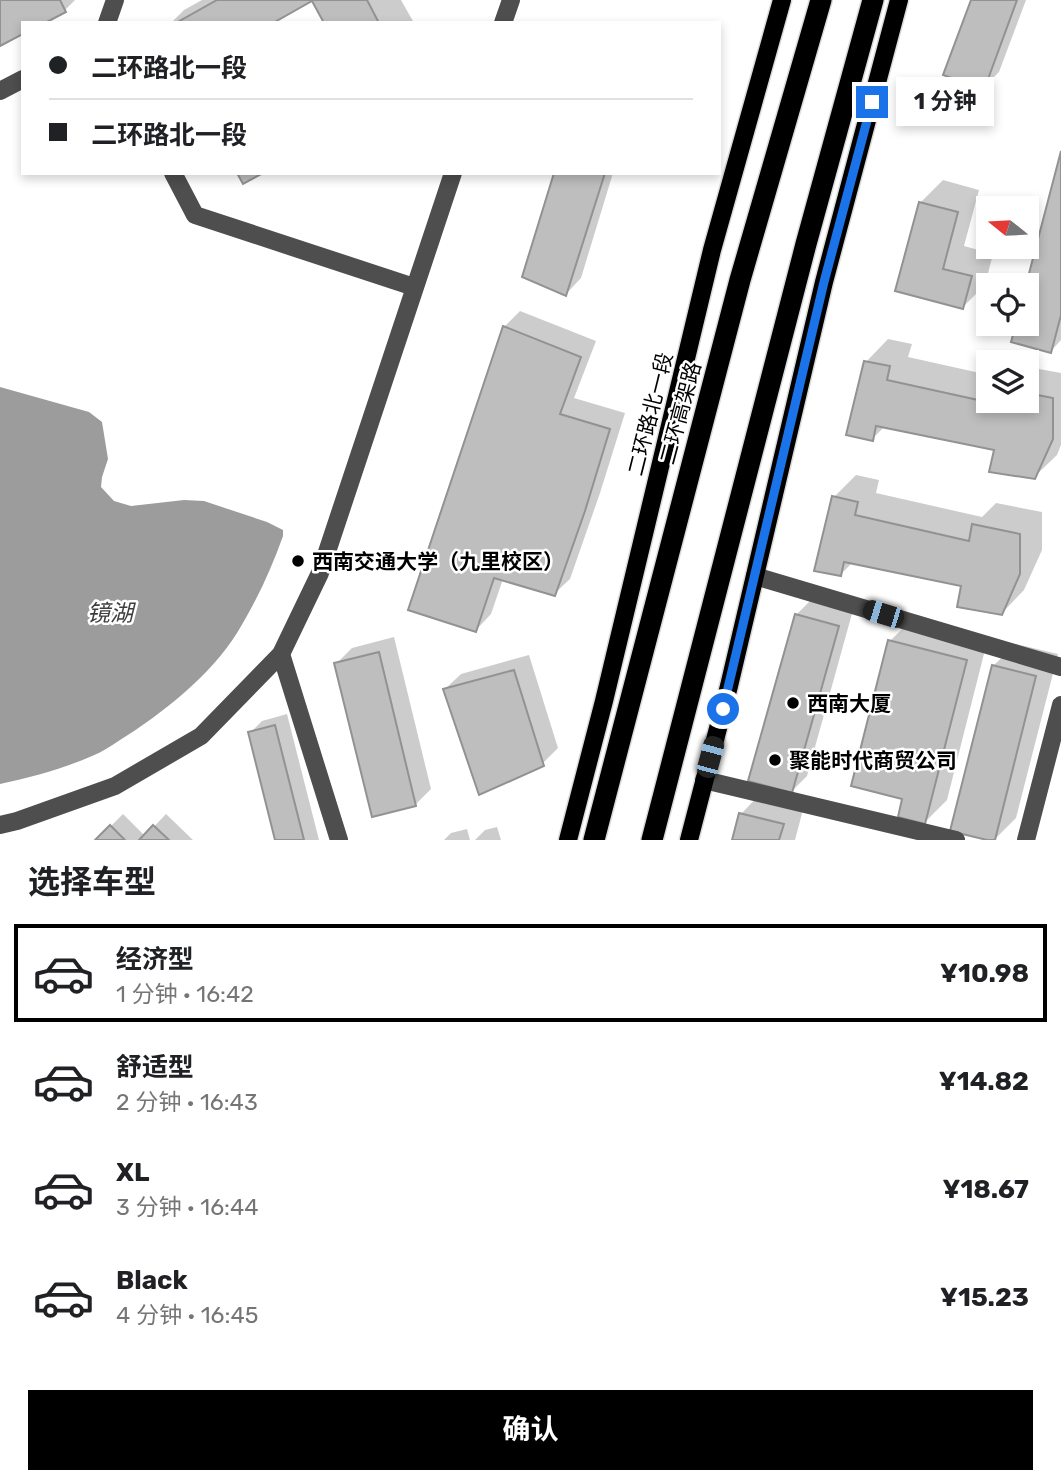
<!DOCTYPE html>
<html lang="zh">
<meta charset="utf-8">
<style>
body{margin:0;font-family:Rubik,"Noto Sans SC",sans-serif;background:#f2f2f2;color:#202124;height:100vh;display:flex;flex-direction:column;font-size:26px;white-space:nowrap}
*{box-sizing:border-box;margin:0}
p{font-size:23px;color:#757577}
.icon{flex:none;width:38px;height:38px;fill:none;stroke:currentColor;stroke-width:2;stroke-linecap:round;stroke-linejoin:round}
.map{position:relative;height:840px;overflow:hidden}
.side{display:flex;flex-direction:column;background:#fff;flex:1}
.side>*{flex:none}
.guide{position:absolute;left:21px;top:21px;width:700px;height:154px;border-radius:0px;box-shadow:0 4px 10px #0003;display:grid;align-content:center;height:154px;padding:0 28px;background:#fff}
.needle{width:46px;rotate:288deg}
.fabs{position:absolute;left:976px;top:196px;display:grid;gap:14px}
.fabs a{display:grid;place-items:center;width:63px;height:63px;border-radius:0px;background:#fff;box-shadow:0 4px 10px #0003;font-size:35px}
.end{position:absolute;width:32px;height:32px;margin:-16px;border:9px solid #1a73e8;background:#fff;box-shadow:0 0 0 4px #fff}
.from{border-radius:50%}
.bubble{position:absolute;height:49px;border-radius:0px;background:#fff;box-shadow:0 4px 10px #0003;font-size:23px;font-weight:700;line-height:49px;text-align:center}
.car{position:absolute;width:21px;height:42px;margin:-21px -10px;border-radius:9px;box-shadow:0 0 5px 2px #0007;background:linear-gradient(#222 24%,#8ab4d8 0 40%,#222 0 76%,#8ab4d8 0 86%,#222 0)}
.guide b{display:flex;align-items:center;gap:24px;height:66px;font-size:26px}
.guide b+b{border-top:2px solid #e0e0e0}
.guide i{width:18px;height:18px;background:#202124}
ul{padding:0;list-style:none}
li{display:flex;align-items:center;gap:21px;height:98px;margin:0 14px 10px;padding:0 14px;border:4px solid transparent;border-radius:0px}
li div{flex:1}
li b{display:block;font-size:26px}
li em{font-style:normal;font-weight:700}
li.active{border-color:#000}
li>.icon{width:63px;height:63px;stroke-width:1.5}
h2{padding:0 28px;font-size:32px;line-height:84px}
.action{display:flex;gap:14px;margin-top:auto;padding:14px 28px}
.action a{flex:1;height:80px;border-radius:0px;background:#000;color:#fff;font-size:28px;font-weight:700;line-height:80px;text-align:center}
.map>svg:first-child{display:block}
.water{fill:#9c9c9c}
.shadow{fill:#0003}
.building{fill:#bebebe;stroke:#929292;stroke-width:2}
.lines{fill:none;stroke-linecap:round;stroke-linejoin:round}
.major-casing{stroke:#dbdbdb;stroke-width:21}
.highway-casing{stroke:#dbdbdb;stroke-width:24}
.minor{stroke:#4e4e4e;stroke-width:18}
.major{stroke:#000;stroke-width:18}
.highway{stroke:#000;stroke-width:21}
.route{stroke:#1a73e8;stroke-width:9}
.poi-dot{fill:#000;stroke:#fff;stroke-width:2.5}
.labels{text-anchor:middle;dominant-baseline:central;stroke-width:5;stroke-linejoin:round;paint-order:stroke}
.street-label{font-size:21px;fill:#000;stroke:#fff}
.poi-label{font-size:21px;font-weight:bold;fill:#000;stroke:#fff;text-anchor:start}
.water-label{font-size:23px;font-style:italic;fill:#3d3d3d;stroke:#fff}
</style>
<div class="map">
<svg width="1061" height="840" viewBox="0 0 1061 840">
<rect width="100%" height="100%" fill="#fff"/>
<path class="water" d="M0,387L89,412L102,422L108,459L102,477L101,487L114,501L131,506L184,500L204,501L267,522L283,530V536C271,570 256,602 237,633C211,675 162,714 120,740C111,746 102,752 92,756C62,769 32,777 0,784Z"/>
<g class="shadow">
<polygon points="0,0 75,0 65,10 23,23 0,44"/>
<polygon points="202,0 310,0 269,23 171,23 184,10"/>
<polygon points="313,0 401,0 414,23 326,23"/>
<polygon points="973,0 1026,0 999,72 983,88"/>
<polygon points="1061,158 1061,340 1051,351 1014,341 1018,324 1027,324"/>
<polygon points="556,173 613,173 581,278 566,294"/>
<polygon points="943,180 979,190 964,246 993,254 985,285 963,307 897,290 920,203"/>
<polygon points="520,311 596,341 574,398 625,413 600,493 570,579 554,594 503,579 491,614 476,630 410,609 505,326"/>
<polygon points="888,339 912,344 908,357 989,375 989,401 1027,401 1028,367 1061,373 1061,445 1057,455 1034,477 996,449 885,426 872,439 866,362"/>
<polygon points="856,475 879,480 876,493 982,517 996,503 1042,512 1042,550 1024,590 1002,613 963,585 853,562 840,575 834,497"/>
<polygon points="812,599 853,610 807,776 792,791 796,615"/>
<polygon points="912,619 988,638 947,800 925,822 904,798 890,641"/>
<polygon points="394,637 431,789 415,805 336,664 352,648"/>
<polygon points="1016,644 1058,654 1016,818 994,840 993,666"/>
<polygon points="529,655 558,748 542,764 445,689 461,674"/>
<polygon points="287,714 319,840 277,840 250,733 262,721"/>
<polygon points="763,791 805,802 795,840 734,840 741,814"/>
<polygon points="123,814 145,836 166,814 193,840 97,840"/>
<polygon points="497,827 501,840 475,840 485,830"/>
<polygon points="467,829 470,840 444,840 451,833"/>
</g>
<g class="building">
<polygon points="0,0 60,0 66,12 45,23 23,23 23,34 0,46"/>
<polygon points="217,0 367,0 379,23 324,23 312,1 273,23 176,23"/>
<polygon points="971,0 1017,0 984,90 943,75"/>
<polygon points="1061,151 1061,315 1051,353 1011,342 1016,324 1027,324 1026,285"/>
<polygon points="237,173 263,173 243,184"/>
<polygon points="554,173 605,173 566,296 522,277"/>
<polygon points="919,202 958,212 943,269 972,276 963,309 895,291"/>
<polygon points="503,326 581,357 560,414 610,429 585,511 555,596 494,578 476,632 408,610"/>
<polygon points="864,361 890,366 887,380 1001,405 1002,401 1027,401 1027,393 1053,398 1053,439 1035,479 989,472 994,450 876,426 873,441 846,435"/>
<polygon points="832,496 858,502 855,515 969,541 972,524 1020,534 1020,574 1002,615 957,607 961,586 844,562 841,576 814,571"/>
<polygon points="795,614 839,626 792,793 748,781"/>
<polygon points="888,640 967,660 925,824 898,817 902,799 851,786"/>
<polygon points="379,652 416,806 372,817 334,663"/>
<polygon points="992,665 1036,676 995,840 987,840 950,831"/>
<polygon points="514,670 544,766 479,795 443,689"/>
<polygon points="275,725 304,840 275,840 248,732"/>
<polygon points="739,813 784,824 779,840 732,840"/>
<polygon points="110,825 125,840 95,840"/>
<polygon points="153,825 169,840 139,840"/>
</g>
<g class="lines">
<g class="major-casing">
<g id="major">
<polyline points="568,840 604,701 712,250 782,0"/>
<polyline points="689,840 729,686 824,282 899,0"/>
</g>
</g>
<g class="highway-casing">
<g id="highway">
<polyline points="594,840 740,280 821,0"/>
<polyline points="652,840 806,244 873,0"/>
</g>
</g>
<g class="minor">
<polyline points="107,23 115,0"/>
<polyline points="503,23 511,0"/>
<polyline points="0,91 23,79"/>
<polyline points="173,173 195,215 414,287"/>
<polyline points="755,576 1061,667"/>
<polyline points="281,654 339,840"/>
<polyline points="704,780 956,840"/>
<polyline points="0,825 17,821 115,786 201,736 281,654 320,573 453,173"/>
<polyline points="1026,840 1061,705"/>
</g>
<use href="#major" class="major"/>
<use href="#highway" class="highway"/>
</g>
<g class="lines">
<polyline class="route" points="723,709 824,282 872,102"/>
</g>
<g class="poi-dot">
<circle cx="298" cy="561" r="7"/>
<circle cx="793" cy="703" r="7"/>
<circle cx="775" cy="760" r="7"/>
</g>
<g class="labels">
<g class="street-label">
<text transform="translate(680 413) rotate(-75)">二环高架路</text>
<text transform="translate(650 414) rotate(-76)">二环路北一段</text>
</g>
<g class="poi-label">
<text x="312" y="561">西南交通大学（九里校区）</text>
<text x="807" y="703">西南大厦</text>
<text x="789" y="760">聚能时代商贸公司</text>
</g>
<g class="water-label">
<text x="110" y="613">镜湖</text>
</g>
</g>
</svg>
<div class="fabs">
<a><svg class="needle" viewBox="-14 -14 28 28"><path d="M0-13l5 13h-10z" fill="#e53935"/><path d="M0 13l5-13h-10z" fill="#757577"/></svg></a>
<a><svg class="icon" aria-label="locate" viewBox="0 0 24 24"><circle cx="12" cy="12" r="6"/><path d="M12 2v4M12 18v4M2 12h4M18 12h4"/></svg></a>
<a><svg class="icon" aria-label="layers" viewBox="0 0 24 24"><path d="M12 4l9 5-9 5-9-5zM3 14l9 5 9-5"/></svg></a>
</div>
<i class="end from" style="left:723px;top:709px"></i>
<i class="end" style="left:872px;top:102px"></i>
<div class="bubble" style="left:896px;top:77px;width:98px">1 分钟</div>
<i class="car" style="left:883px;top:614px;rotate:287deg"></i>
<i class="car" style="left:710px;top:757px;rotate:15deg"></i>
<div class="guide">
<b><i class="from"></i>二环路北一段</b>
<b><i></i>二环路北一段</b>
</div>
</div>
<section class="side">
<h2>选择车型</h2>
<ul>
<li class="active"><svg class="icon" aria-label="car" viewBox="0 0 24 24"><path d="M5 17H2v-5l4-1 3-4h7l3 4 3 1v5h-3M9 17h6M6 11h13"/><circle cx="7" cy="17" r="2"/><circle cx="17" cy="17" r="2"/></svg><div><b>经济型</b><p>1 分钟 · 16:42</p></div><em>¥10.98</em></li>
<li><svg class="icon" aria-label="car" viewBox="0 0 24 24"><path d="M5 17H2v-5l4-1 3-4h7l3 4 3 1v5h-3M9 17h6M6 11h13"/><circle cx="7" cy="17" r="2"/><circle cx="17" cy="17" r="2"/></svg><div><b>舒适型</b><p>2 分钟 · 16:43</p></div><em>¥14.82</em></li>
<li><svg class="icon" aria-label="car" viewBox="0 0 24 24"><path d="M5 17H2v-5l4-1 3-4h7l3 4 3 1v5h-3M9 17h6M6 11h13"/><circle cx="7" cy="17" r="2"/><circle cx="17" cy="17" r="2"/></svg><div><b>XL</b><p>3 分钟 · 16:44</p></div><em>¥18.67</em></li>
<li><svg class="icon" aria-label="car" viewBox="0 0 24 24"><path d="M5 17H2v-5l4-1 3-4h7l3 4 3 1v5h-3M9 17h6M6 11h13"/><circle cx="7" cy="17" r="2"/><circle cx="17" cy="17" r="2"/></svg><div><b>Black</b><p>4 分钟 · 16:45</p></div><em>¥15.23</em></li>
</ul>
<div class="action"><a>确认</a></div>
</section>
